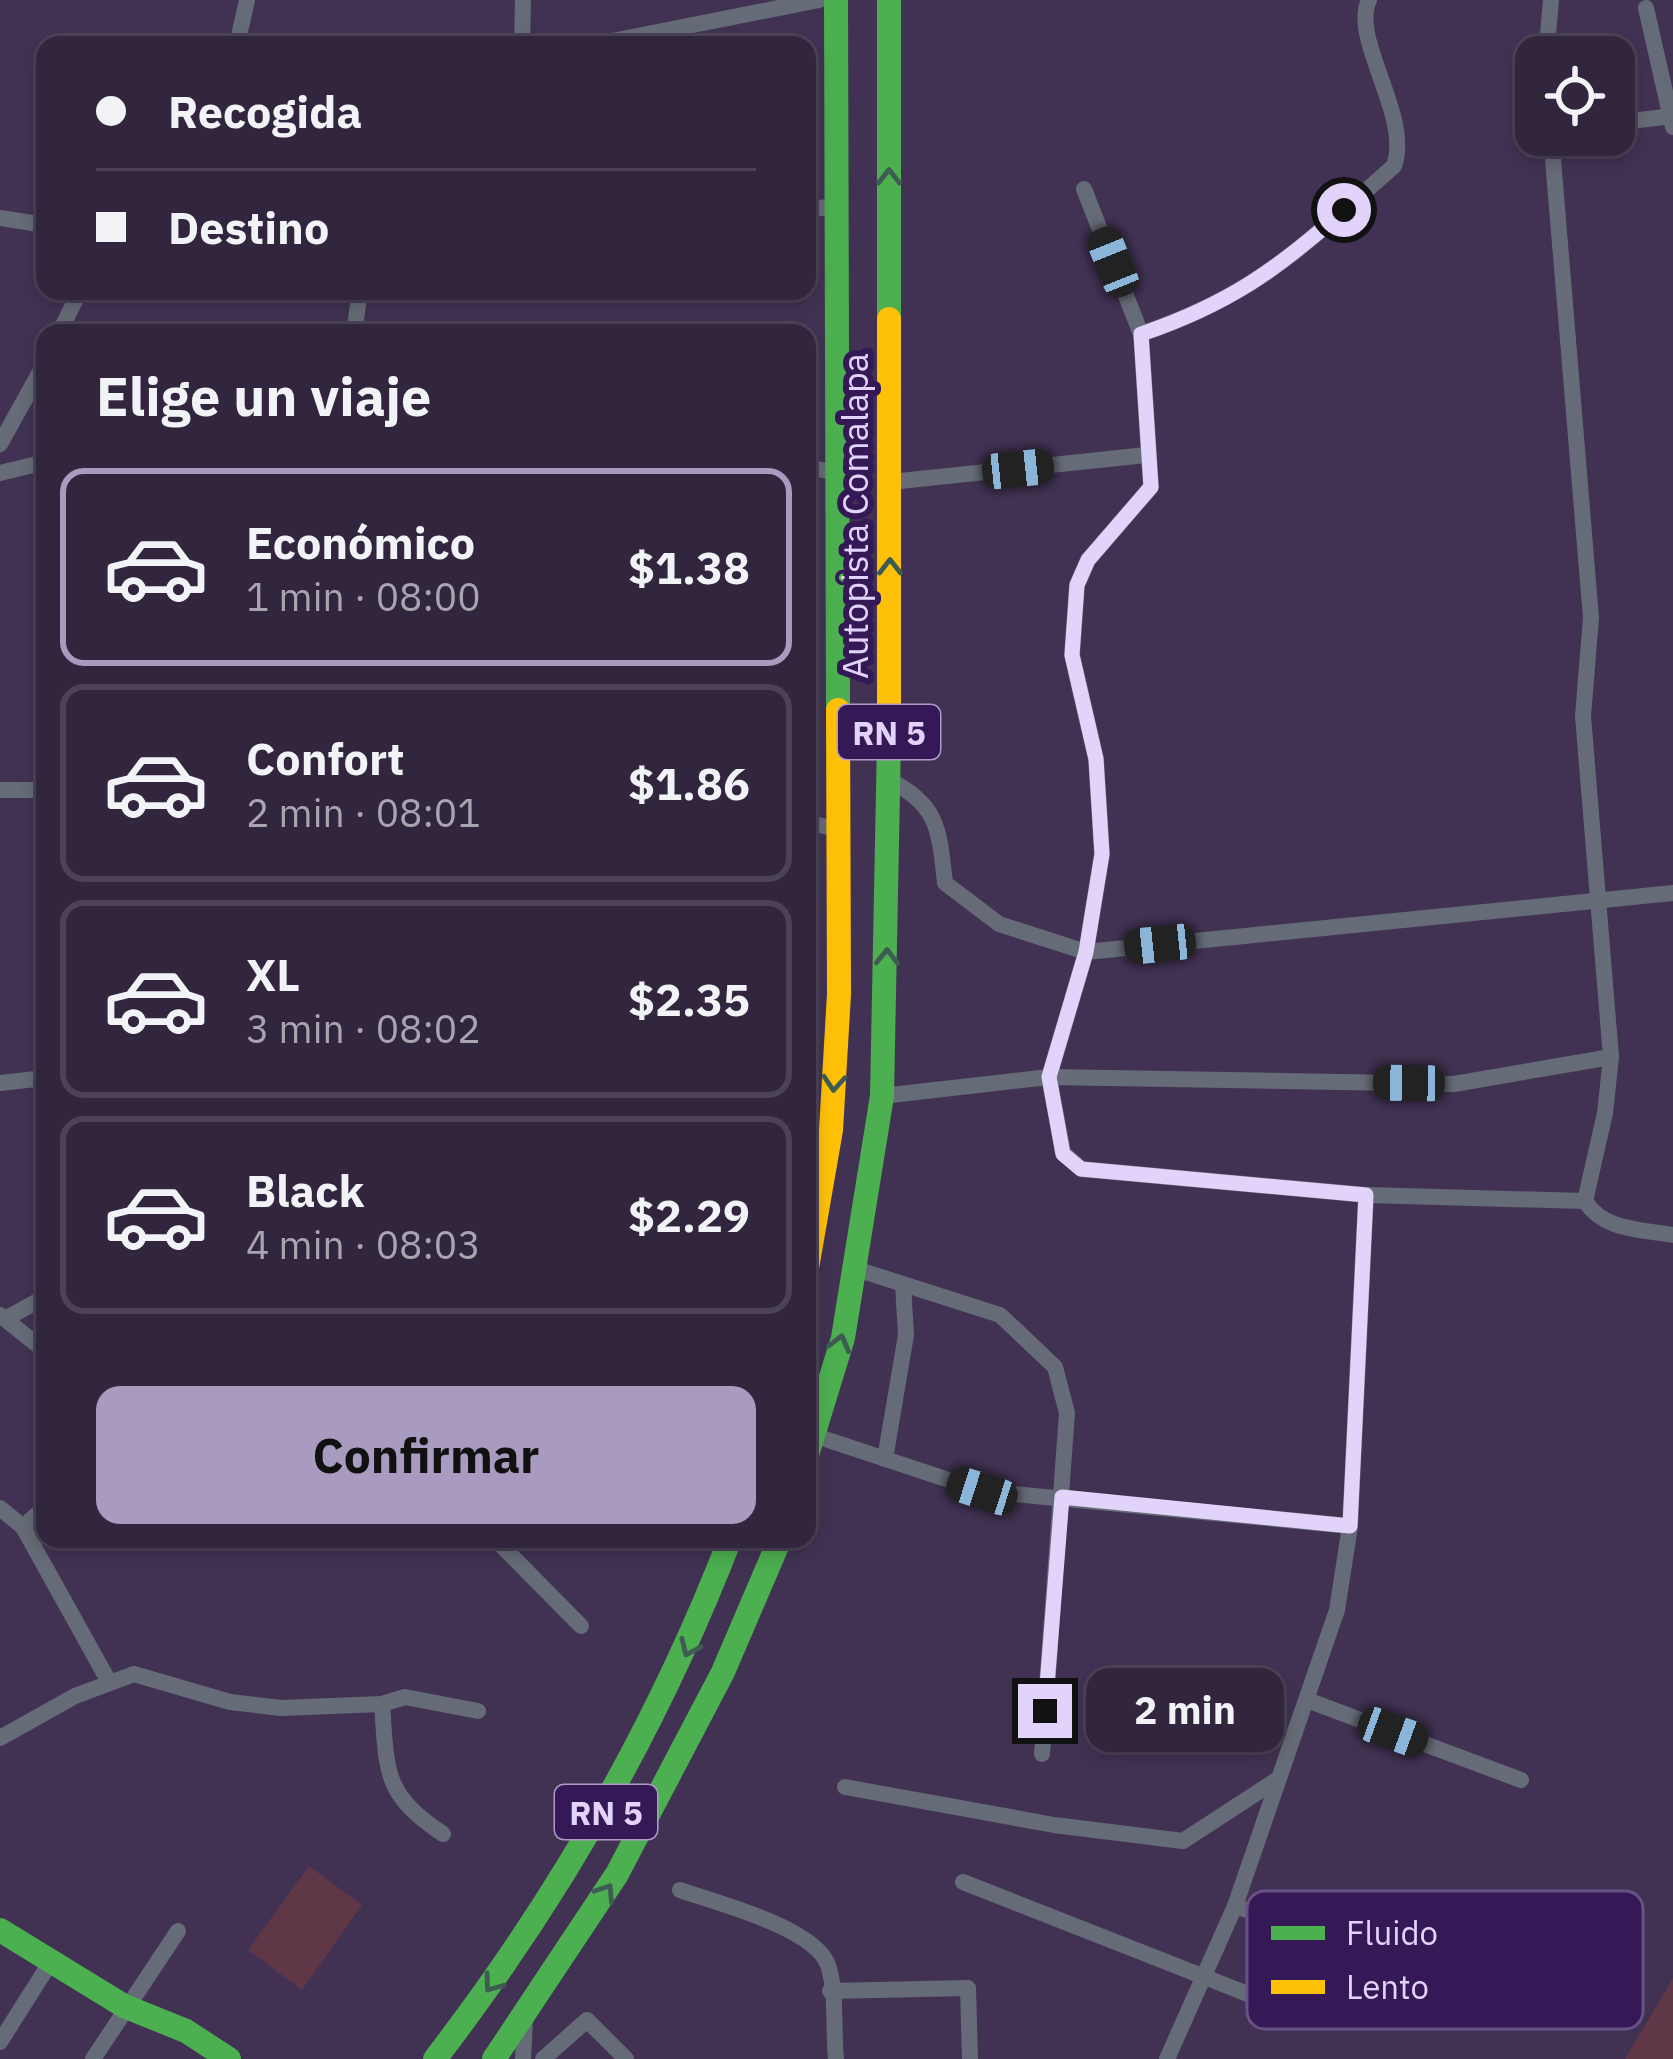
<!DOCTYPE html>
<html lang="es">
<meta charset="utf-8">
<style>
body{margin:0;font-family:"IBM Plex Sans",sans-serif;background:#392e45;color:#f1f3f6;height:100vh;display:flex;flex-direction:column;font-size:45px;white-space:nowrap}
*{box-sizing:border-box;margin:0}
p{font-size:39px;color:#a8a5b0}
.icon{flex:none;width:66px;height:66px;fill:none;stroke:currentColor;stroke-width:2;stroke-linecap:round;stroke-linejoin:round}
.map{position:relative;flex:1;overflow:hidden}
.side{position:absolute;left:36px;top:324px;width:780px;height:1224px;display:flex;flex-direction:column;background:#31263e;border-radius:24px;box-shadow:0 6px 18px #0003,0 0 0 3px #4c4358}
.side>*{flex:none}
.guide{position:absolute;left:36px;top:36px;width:780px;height:264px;border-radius:24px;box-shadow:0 6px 18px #0003,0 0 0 3px #4c4358;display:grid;align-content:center;height:264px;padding:0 60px;background:#31263e}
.buttons{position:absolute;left:1515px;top:36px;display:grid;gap:24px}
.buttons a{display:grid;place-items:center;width:120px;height:120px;border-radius:24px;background:#31263e;box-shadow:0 6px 18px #0003,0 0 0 3px #4c4358;font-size:60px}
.end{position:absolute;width:54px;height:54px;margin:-27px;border:15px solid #e1d3f9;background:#111;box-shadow:0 0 0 6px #111}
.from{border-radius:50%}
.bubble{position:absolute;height:84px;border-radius:24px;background:#31263e;box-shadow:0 6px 18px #0003,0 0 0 3px #4c4358;font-size:39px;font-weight:700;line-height:84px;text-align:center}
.car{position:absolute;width:36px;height:72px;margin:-36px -18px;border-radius:15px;box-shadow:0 0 9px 3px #0007;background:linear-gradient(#222 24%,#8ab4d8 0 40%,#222 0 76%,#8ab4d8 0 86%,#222 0)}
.guide b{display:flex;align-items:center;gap:42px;height:114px;font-size:45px}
.guide b+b{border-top:3px solid #4c4358}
.guide i{width:30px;height:30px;background:#f1f3f6}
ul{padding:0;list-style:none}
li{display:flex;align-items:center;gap:36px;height:198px;margin:0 24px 18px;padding:0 36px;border:6px solid #4c4358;border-radius:24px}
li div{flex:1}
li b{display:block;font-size:45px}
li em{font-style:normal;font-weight:700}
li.on{border-color:#a99bbf}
li>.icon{width:108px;height:108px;stroke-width:1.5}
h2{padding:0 60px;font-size:54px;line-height:144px}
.primary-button{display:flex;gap:24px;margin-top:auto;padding:24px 60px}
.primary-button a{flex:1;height:138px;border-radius:24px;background:#a99bbf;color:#111;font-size:48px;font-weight:700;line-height:138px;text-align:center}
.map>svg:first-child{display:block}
.green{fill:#5f3747}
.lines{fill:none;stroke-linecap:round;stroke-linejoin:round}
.street{stroke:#666c77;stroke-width:16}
.fast{stroke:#4caf50;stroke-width:24}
.slow{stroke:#ffc107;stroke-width:24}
.oneway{stroke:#3f5c53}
.route{stroke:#e1d3f9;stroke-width:15}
.labels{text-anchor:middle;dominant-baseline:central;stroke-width:12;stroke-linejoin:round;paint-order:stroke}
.shield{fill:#351956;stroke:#ad9bc8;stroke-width:3}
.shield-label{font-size:33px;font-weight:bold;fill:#e1d3f9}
.street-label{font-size:36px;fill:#e1d3f9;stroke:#351956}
.key{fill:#351956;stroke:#695187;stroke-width:3}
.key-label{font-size:33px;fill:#e1d3f9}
</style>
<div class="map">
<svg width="1673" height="2059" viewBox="0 0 1673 2059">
<rect width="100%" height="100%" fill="#413253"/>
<g class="green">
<polygon points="309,1866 362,1905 302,1990 248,1950"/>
<polygon points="1673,1978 1673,2059 1625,2059"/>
</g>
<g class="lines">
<g class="street">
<polyline points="1646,8 1673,127"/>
<polyline points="237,45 247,0"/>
<polyline points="522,45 523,0"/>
<polyline points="592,45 819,0"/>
<polyline points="1546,57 1551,0"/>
<polyline points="1614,123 1673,116"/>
<polyline points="1551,135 1591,618 1583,716 1611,1057 1605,1113 1585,1201"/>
<polyline points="1084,189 1141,334 1151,487 1088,560 1077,585 1072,655 1096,759 1102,854 1086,952 1049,1077 1063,1153 1081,1169 1366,1195"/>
<polyline points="807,210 835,206"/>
<polyline points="0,218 45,225"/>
<polyline points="59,333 80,291"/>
<polyline points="354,333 360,291"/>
<path d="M1141,334C1258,294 1304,245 1394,166C1412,116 1350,39 1369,0"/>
<polyline points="0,444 45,363"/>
<polyline points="807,467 833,472"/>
<polyline points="0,473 45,462"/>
<polyline points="891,482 1146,455"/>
<path d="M889,780C939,805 939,830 945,883L999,924L1086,952L1673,893"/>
<polyline points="0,790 45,790"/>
<polyline points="807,823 840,829"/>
<polyline points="0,1083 45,1078"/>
<polyline points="882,1096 1049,1077 1454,1084 1611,1057"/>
<polyline points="856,1269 1000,1315 1055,1367 1067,1413 1042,1754"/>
<polyline points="0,1315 45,1351"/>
<polyline points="5,1319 45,1297"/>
<polyline points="813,1435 982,1491 1350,1526"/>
<polyline points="885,1459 906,1335 903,1284"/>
<polyline points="0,1508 23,1527 108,1680"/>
<polyline points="23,1527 45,1507"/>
<polyline points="495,1539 581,1626"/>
<polyline points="1307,1700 1521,1780"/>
<path d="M382,1704C387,1772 383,1794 443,1834"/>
<polyline points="0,1738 75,1696 134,1674 230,1702 281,1708 382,1704 405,1697 478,1711"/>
<polyline points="845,1787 1054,1825 1183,1841 1275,1781"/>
<polyline points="963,1882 1286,2009"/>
<path d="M680,1890C716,1903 814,1927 828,1965C837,1992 833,2030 836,2059"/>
<polyline points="1235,1906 1566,2017"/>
<polyline points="830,1991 968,1988 970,2059"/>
<polyline points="0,2042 50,1963"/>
<polyline points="93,2059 178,1931"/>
<polyline points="523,2059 525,2020"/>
<polyline points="543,2059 587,2020 626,2059"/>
<path d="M1167,2059L1235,1906L1337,1610L1350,1526L1366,1195L1585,1201C1604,1231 1640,1229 1673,1235"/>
</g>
<g class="fast">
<polyline points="836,0 838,710"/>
<polyline points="889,0 889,319"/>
<polyline points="807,1455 843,1338 882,1096 889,740"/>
<polyline points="0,1930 124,2006 186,2031 229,2059"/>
<path d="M435,2059C559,1898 657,1728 730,1539"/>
<polyline points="494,2059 617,1874 723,1672 780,1539"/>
</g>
<g class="slow">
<polyline points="889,740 889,319"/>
<polyline points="807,1268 831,1130 839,994 838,710"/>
</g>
</g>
<defs><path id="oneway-chevron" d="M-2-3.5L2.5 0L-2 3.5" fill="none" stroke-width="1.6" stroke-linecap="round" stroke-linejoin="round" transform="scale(3)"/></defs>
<g class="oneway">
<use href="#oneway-chevron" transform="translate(889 177) rotate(-90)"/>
<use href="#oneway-chevron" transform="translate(890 567) rotate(-90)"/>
<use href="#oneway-chevron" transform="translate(887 957) rotate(-89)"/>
<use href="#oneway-chevron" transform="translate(834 1083) rotate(94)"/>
<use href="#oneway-chevron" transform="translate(840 1343) rotate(-75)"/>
<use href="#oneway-chevron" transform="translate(689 1648) rotate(114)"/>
<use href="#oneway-chevron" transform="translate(606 1892) rotate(-57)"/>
<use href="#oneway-chevron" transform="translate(492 1984) rotate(126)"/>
</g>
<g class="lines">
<path class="route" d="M1045,1711L1062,1497L1350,1526L1366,1195L1081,1169L1063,1154L1049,1077L1086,952L1102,854L1096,759L1072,655L1077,585L1088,560L1151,487L1141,334C1227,305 1277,270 1344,210"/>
</g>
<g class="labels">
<g class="shield">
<rect x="838" y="705" width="102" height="54" rx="9"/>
<rect x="555" y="1785" width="102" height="54" rx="9"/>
</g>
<g class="shield-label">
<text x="889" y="732">RN 5</text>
<text x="606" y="1812">RN 5</text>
</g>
<g class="street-label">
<text transform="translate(854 516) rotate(-90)">Autopista Comalapa</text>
</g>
</g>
<rect x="1247" y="1891" width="396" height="138" rx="18" class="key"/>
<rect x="1271" y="1926" width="54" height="14" fill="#4caf50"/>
<rect x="1271" y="1980" width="54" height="14" fill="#ffc107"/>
<g class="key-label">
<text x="1346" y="1945">Fluido</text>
<text x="1346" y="1999">Lento</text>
</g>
</svg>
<div class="buttons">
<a><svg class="icon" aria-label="locate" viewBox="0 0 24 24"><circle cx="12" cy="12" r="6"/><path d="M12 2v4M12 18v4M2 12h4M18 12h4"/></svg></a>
</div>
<i class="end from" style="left:1344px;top:210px"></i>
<i class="end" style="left:1045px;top:1711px"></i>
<div class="bubble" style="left:1086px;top:1668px;width:198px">2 min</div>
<i class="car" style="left:1113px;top:262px;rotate:338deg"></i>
<i class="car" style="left:1018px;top:469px;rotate:84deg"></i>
<i class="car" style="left:1160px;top:944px;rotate:264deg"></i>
<i class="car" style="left:1409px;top:1083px;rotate:271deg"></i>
<i class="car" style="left:982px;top:1491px;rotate:288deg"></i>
<i class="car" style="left:1393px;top:1732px;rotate:110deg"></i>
<div class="guide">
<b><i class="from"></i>Recogida</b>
<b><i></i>Destino</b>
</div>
<section class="side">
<h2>Elige un viaje</h2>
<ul>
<li class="on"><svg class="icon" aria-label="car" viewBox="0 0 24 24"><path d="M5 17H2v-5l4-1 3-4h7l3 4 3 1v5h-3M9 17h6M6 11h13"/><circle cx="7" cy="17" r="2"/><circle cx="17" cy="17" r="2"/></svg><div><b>Económico</b><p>1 min · 08:00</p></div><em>$1.38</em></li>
<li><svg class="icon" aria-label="car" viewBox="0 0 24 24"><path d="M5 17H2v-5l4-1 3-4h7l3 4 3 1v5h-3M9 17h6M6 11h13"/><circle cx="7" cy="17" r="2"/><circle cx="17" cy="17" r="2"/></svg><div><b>Confort</b><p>2 min · 08:01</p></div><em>$1.86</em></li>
<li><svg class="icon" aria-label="car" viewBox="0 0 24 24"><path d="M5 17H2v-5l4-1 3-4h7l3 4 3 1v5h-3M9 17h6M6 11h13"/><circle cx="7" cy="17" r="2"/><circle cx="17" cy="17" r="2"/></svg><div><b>XL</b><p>3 min · 08:02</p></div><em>$2.35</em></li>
<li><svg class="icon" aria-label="car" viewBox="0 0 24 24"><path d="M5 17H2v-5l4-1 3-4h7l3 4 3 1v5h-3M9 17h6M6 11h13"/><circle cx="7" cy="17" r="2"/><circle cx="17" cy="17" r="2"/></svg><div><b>Black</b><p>4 min · 08:03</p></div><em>$2.29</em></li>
</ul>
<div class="primary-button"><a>Confirmar</a></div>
</section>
</div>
